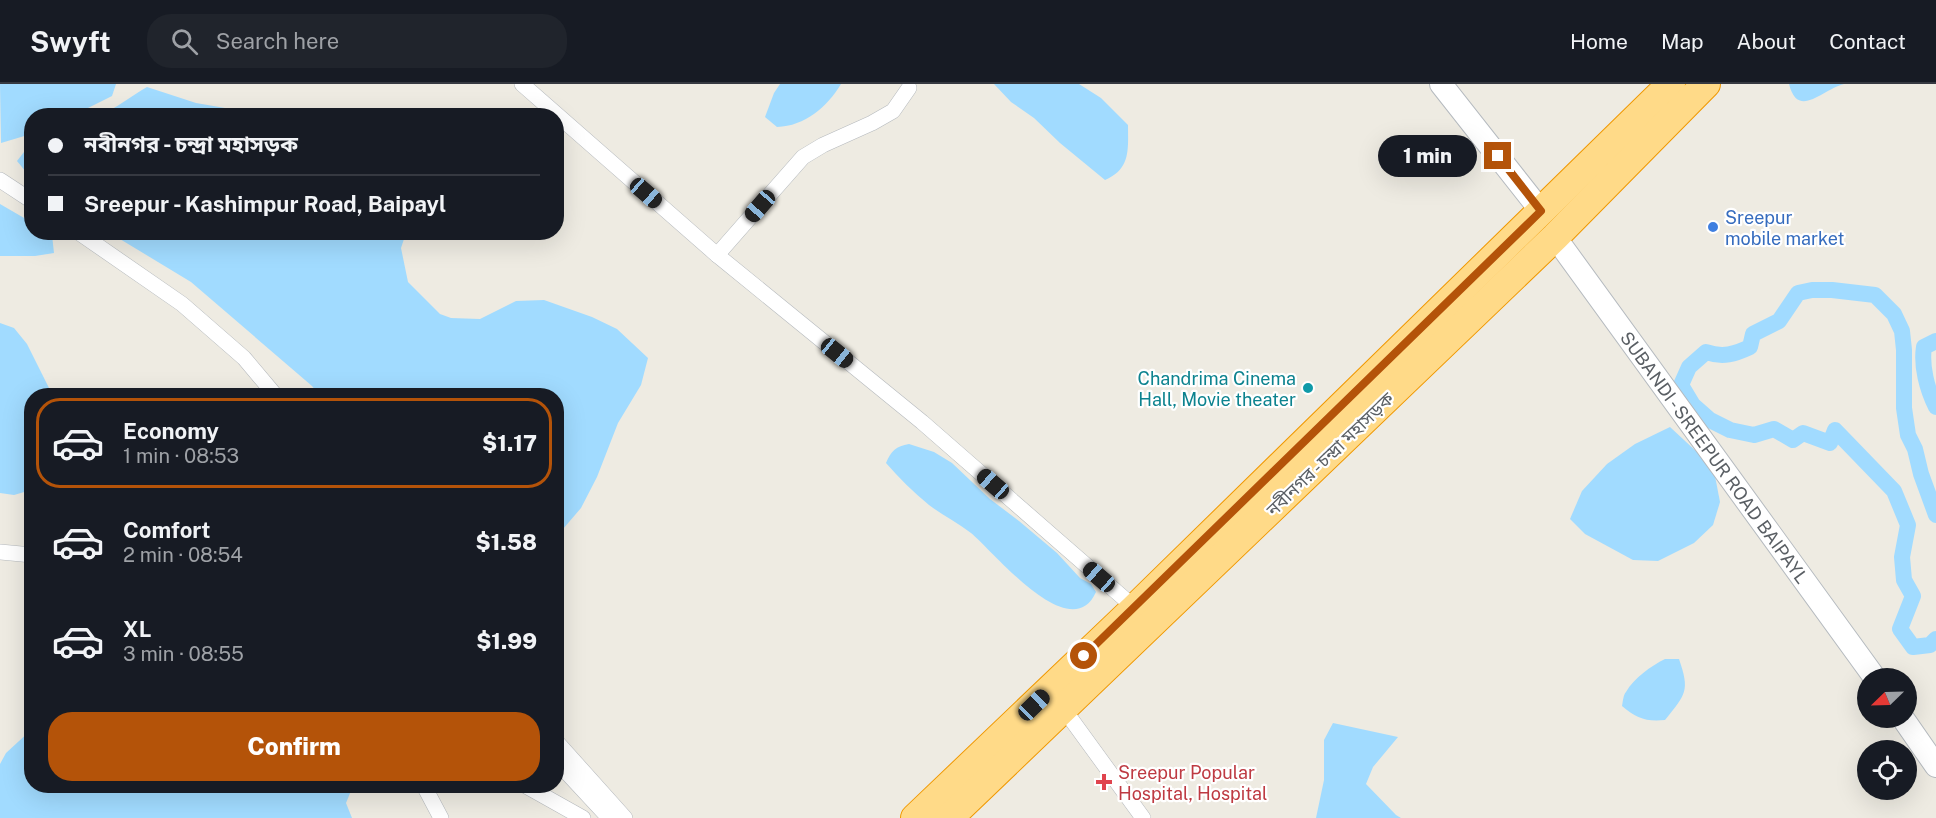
<!DOCTYPE html>
<meta charset="utf-8">
<style>
body{margin:0;font-family:"Public Sans","Noto Sans Bengali",sans-serif;background:#20242c;color:#f1f3f6;height:100vh;display:flex;flex-direction:column;font-size:22px;white-space:nowrap}
*{box-sizing:border-box;margin:0}
p{font-size:20px;color:#9ea1a6}
.icon{flex:none;width:33px;height:33px;fill:none;stroke:currentColor;stroke-width:2;stroke-linecap:round;stroke-linejoin:round}
.map{position:relative;flex:1;overflow:hidden}
.details{position:absolute;left:24px;top:304px;width:540px;height:405px;display:flex;flex-direction:column;background:#171b24;border-radius:24px;box-shadow:0 6px 24px #0002}
.details>*{flex:none}
.guide{position:absolute;left:24px;top:24px;width:540px;height:132px;border-radius:24px;box-shadow:0 6px 24px #0002;display:grid;align-content:center;height:132px;padding:0 24px;background:#171b24}
.needle{width:39px;rotate:247deg}
.buttons{position:absolute;left:1857px;top:584px;display:grid;gap:12px}
.buttons a{display:grid;place-items:center;width:60px;height:60px;border-radius:50%;background:#171b24;box-shadow:0 6px 24px #0002;font-size:30px}
.end{position:absolute;width:27px;height:27px;margin:-14px;border:8px solid #b45309;background:#fff;box-shadow:0 0 0 3px #fff}
.from{border-radius:50%}
.bubble{position:absolute;height:42px;border-radius:21px;background:#171b24;box-shadow:0 6px 24px #0002;font-size:20px;font-weight:800;line-height:42px;text-align:center}
.car{position:absolute;width:18px;height:36px;margin:-18px -9px;border-radius:8px;box-shadow:0 0 4px 2px #0007;background:linear-gradient(#222 24%,#8ab4d8 0 40%,#222 0 76%,#8ab4d8 0 86%,#222 0)}
.guide b{display:flex;align-items:center;gap:21px;height:57px;font-size:22px}
.guide b+b{border-top:2px solid #363941}
.guide i{width:15px;height:15px;background:#f1f3f6}
ul{padding:10px 0 0;list-style:none}
li{display:flex;align-items:center;gap:18px;height:90px;margin:0 12px 9px;padding:0 12px;border:3px solid transparent;border-radius:24px}
li div{flex:1}
li b{display:block;font-size:22px}
li em{font-style:normal;font-weight:800}
li.selected{border-color:#b45309}
li>.icon{width:54px;height:54px;stroke-width:1.5}
.primary-button{display:flex;gap:12px;margin-top:auto;padding:12px 24px}
.primary-button a{flex:1;height:69px;border-radius:24px;background:#b45309;color:#fff;font-size:24px;font-weight:800;line-height:69px;text-align:center}
header{display:flex;align-items:center;gap:36px;box-sizing:border-box;height:84px;padding:0 30px;background:#171b24;border-bottom:2px solid #363941}
header strong{font-size:28px}
nav{display:flex;gap:33px;margin-inline-start:auto;font-size:21px}
.search{width:420px;height:54px;background:#20242c;display:flex;align-items:center;gap:15px;box-sizing:border-box;padding:0 21px;border-radius:24px;color:#9ea1a6;font-size:22px}
.map>svg:first-child{display:block}
.water{fill:#a1dbff}
.lines{fill:none;stroke-linecap:round;stroke-linejoin:round}
.canal{stroke:#a1dbff;stroke-width:16}
.street-casing{stroke:#b5b9bd;stroke-width:16}
.secondary-casing{stroke:#b5babf;stroke-width:24}
.highway-casing{stroke:#f09800;stroke-width:30}
.street{stroke:#fff;stroke-width:15}
.secondary{stroke:#fff;stroke-width:22}
.highway{stroke:#ffda88;stroke-width:28}
.route{stroke:#b45309;stroke-width:8}
.shop-dot{fill:#3f7fe0;stroke:#fff;stroke-width:2}
.culture-dot{fill:#0f9aa8;stroke:#fff;stroke-width:2}
.health-dot{fill:#e0444e;stroke:#fff;stroke-width:2}
.labels{text-anchor:middle;dominant-baseline:central;stroke-width:4.5;stroke-linejoin:round;paint-order:stroke}
.shop-label{font-size:18px;fill:#366cbe;stroke:#fff;text-anchor:start}
.culture-label{font-size:18px;fill:#0d838f;stroke:#fff;text-anchor:end}
.street-label{font-size:18px;fill:#5a5f64;stroke:#fff}
.health-label{font-size:18px;fill:#be3a42;stroke:#fff;text-anchor:start}
</style>
<header>
<strong>Swyft</strong>
<div class="search"><svg class="icon" aria-label="search" viewBox="0 0 24 24"><circle cx="10" cy="10" r="6"/><path d="M15 15l6 6"/></svg>Search here</div>
<nav><a>Home</a><a>Map</a><a>About</a><a>Contact</a></nav>
</header>
<div class="map">
<svg width="1936" height="734" viewBox="0 0 1936 734">
<rect width="100%" height="100%" fill="#eeebe2"/>
<g class="water">
<polygon points="0,0 116,0 112,12 74,31 32,32 31,50 1,59"/>
<path d="M780,0H841C827,23 805,42 777,43L765,33L774,9Z"/>
<path d="M994,0H1079L1101,14L1128,41C1128,65 1131,85 1105,96L1060,59L1034,34L1011,18Z"/>
<path d="M1789,0H1844C1823,5 1798,36 1789,0Z"/>
<path d="M147,3L196,19L225,24L235,31H100C117,24 131,12 147,3Z"/>
<polygon points="31,59 32,59 31,94 17,77"/>
<polygon points="0,120 31,138 32,148 49,149 52,151 54,169 35,172 0,172"/>
<polygon points="110,149 406,149 401,164 408,198 440,230 451,234 480,235 516,217 544,216 592,233 617,245 648,274 641,301 618,339 597,393 581,424 557,452 556,312 320,312 312,302 191,198"/>
<polygon points="0,239 14,244 27,260 53,312 32,312 31,406 14,411 0,409"/>
<polygon points="1670,343 1698,369 1715,392 1720,418 1713,441 1694,459 1658,477 1633,476 1585,450 1570,435 1582,407 1607,380 1635,360"/>
<path d="M909,360L934,368L952,379L990,415L1019,437L1057,469L1080,494L1091,500L1096,508C1071,564 994,468 971,449C958,439 942,431 929,421C913,408 899,394 886,379C891,367 896,362 909,360Z"/>
<path d="M1665,575H1679C1690,607 1686,610 1665,636C1646,638 1636,634 1622,622C1623,618 1623,611 1626,608C1634,594 1651,582 1665,575Z"/>
<polygon points="1333,639 1398,653 1373,683 1366,700 1396,731 1401,734 1316,734 1324,696 1324,656"/>
<polygon points="31,646 32,702 353,702 346,719 352,734 0,734 0,680 6,669"/>
</g>
<g class="lines">
<g class="canal">
<path d="M1936,257L1924,263C1921,282 1927,305 1936,323"/>
<path d="M1936,431L1921,390L1915,365L1908,351L1904,324V266L1902,247L1894,230L1875,211L1832,206H1812L1798,209L1779,237L1753,250L1750,263C1735,270 1723,274 1706,268L1689,283L1681,301L1693,321L1710,336L1730,346L1754,351L1774,345L1793,356L1803,349L1830,359L1835,346L1894,407L1908,441L1902,473L1904,496L1913,512L1900,545L1913,563L1930,561L1936,555"/>
</g>
<g class="street-casing">
<g id="street">
<polyline points="522,0 717,171 922,338 1135,524"/>
<polyline points="0,96 32,117"/>
<polyline points="78,148 182,220 244,274 276,312"/>
<polyline points="717,171 803,73 823,61 872,39 893,27 909,4"/>
<polyline points="0,468 32,471"/>
<polyline points="1063,624 1143,734"/>
<polyline points="556,657 625,734"/>
<polyline points="556,677 609,734"/>
<polyline points="424,702 441,734"/>
<polyline points="526,702 583,734"/>
</g>
</g>
<g class="secondary-casing">
<g id="secondary">
<polyline points="1441,0 1541,127"/>
<path id="s1" d="M1555,153L1875,594"/>
<polyline points="1902,633 1936,682"/>
</g>
</g>
<g class="highway-casing">
<g id="highway">
<polyline points="915,734 1135,524 1671,0"/>
<polyline points="949,734 1555,153 1706,0"/>
</g>
</g>
<use href="#street" class="street"/>
<use href="#secondary" class="secondary"/>
<use href="#highway" class="highway"/>
</g>
<g class="lines">
<polyline class="route" points="1084,572 1541,127 1498,72"/>
</g>
<circle class="shop-dot" cx="1713" cy="143" r="6"/>
<circle class="culture-dot" cx="1308" cy="304" r="6"/>
<path class="health-dot" d="M1101 689h6v6h6v6h-6v6h-6v-6h-6v-6h6z"/>
<g class="labels">
<g class="shop-label">
<text x="1725" y="133">Sreepur<tspan x="1725" dy="21">mobile market</tspan></text>
</g>
<g class="culture-label">
<text x="1296" y="294">Chandrima Cinema<tspan x="1296" dy="21">Hall, Movie theater</tspan></text>
</g>
<g class="street-label">
<text transform="translate(1330 370) rotate(-44)">নবীনগর - চন্দ্রা মহাসড়ক</text>
<text stroke="none"><textPath href="#s1" startOffset="272">SUBANDI - SREEPUR ROAD BAIPAYL</textPath></text>
</g>
<g class="health-label">
<text x="1118" y="688">Sreepur Popular<tspan x="1118" dy="21">Hospital, Hospital</tspan></text>
</g>
</g>
</svg>
<div class="buttons">
<a><svg class="needle" viewBox="-14 -14 28 28"><path d="M0-13l5 13h-10z" fill="#e53935"/><path d="M0 13l5-13h-10z" fill="#9ea1a6"/></svg></a>
<a><svg class="icon" aria-label="locate" viewBox="0 0 24 24"><circle cx="12" cy="12" r="6"/><path d="M12 2v4M12 18v4M2 12h4M18 12h4"/></svg></a>
</div>
<i class="end from" style="left:1084px;top:572px"></i>
<i class="end" style="left:1498px;top:72px"></i>
<div class="bubble" style="left:1378px;top:51px;width:99px">1 min</div>
<i class="car" style="left:646px;top:109px;rotate:131deg"></i>
<i class="car" style="left:760px;top:122px;rotate:221deg"></i>
<i class="car" style="left:837px;top:269px;rotate:129deg"></i>
<i class="car" style="left:993px;top:400px;rotate:311deg"></i>
<i class="car" style="left:1099px;top:493px;rotate:311deg"></i>
<i class="car" style="left:1034px;top:621px;rotate:46deg"></i>
<div class="guide">
<b><i class="from"></i>নবীনগর - চন্দ্রা মহাসড়ক</b>
<b><i></i>Sreepur - Kashimpur Road, Baipayl</b>
</div>
<section class="details">
<ul>
<li class="selected"><svg class="icon" aria-label="car" viewBox="0 0 24 24"><path d="M5 17H2v-5l4-1 3-4h7l3 4 3 1v5h-3M9 17h6M6 11h13"/><circle cx="7" cy="17" r="2"/><circle cx="17" cy="17" r="2"/></svg><div><b>Economy</b><p>1 min · 08:53</p></div><em>$1.17</em></li>
<li><svg class="icon" aria-label="car" viewBox="0 0 24 24"><path d="M5 17H2v-5l4-1 3-4h7l3 4 3 1v5h-3M9 17h6M6 11h13"/><circle cx="7" cy="17" r="2"/><circle cx="17" cy="17" r="2"/></svg><div><b>Comfort</b><p>2 min · 08:54</p></div><em>$1.58</em></li>
<li><svg class="icon" aria-label="car" viewBox="0 0 24 24"><path d="M5 17H2v-5l4-1 3-4h7l3 4 3 1v5h-3M9 17h6M6 11h13"/><circle cx="7" cy="17" r="2"/><circle cx="17" cy="17" r="2"/></svg><div><b>XL</b><p>3 min · 08:55</p></div><em>$1.99</em></li>
</ul>
<div class="primary-button"><a>Confirm</a></div>
</section>
</div>
